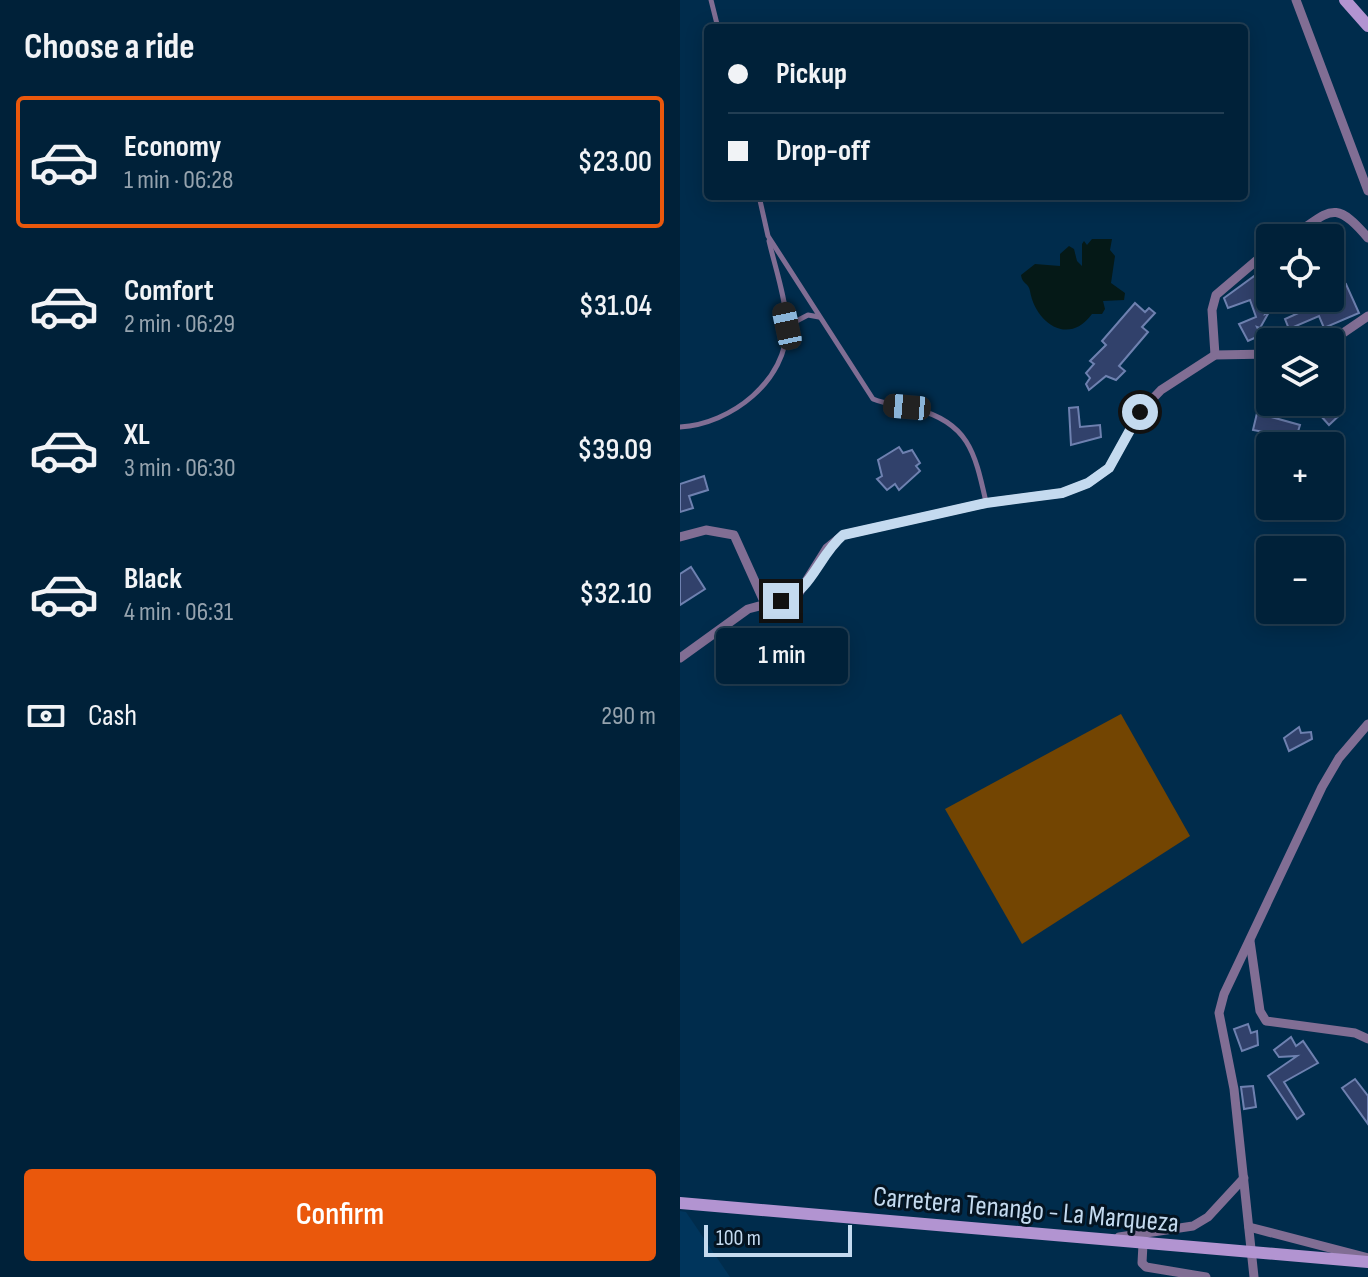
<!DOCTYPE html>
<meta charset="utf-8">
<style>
body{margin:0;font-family:"Sofia Sans Condensed",sans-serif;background:#0e2e44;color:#f1f3f6;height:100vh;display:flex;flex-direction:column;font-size:30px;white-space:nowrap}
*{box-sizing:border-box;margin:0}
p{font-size:26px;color:#95a3ae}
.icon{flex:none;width:44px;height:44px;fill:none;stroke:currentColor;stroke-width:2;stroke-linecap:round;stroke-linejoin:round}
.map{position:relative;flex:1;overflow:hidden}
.side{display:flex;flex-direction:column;background:#002139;width:680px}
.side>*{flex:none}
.hud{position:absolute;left:24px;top:24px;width:544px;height:176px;border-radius:8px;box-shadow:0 4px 20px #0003,0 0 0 2px #223e53;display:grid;align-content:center;height:176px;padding:0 24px;background:#002139}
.buttons{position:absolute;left:576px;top:224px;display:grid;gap:16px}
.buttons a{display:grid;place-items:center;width:88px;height:88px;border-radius:8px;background:#002139;box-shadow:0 4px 20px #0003,0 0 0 2px #223e53;font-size:40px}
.scale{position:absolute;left:24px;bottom:20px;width:148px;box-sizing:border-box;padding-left:8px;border:4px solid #c4daef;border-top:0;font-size:22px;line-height:28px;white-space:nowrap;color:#c4daef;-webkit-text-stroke:6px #041422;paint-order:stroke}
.end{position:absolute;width:36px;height:36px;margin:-18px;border:10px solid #c4daef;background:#111;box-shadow:0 0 0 4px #111}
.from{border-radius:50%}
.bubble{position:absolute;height:56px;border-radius:8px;background:#002139;box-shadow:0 4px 20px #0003,0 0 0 2px #223e53;font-size:26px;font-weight:600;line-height:56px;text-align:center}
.car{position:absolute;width:24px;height:48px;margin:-24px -12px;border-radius:10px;box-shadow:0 0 6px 2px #0007;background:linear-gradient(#222 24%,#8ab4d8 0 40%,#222 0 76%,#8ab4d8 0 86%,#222 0)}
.hud b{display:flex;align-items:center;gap:28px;height:76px;font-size:30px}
.hud b+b{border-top:2px solid #223e53}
.hud i{width:20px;height:20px;background:#f1f3f6}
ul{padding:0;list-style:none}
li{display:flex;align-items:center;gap:24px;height:132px;margin:0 16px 12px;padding:0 8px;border:4px solid transparent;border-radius:8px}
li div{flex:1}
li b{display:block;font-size:30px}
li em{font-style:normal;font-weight:600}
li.active{border-color:#ea580c}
li>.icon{width:72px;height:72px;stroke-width:1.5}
h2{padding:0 24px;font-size:36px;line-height:96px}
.pay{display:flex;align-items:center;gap:20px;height:88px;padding:0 24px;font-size:30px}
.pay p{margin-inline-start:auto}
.action{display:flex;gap:16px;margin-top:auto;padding:16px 24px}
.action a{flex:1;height:92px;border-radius:8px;background:#ea580c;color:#fff;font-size:32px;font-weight:600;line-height:92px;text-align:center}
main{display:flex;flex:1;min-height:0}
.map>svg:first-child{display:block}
.built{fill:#00355c}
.green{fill:#734502}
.water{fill:#051917}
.building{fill:#31416b;stroke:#6e81b0;stroke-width:2}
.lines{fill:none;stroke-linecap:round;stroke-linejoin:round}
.lane{stroke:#816e94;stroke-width:5}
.street{stroke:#816e94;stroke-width:9}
.secondary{stroke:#b294d1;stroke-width:12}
.route{stroke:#c4daef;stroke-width:10}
.labels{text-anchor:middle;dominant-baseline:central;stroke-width:6;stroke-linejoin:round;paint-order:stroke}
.street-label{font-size:28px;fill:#c4daef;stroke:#041422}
</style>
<main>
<section class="side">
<h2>Choose a ride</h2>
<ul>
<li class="active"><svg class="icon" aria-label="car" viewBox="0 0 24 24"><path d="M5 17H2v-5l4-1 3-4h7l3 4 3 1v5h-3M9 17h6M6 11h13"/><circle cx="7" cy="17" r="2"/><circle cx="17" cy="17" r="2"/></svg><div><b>Economy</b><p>1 min · 06:28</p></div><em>$23.00</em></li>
<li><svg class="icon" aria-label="car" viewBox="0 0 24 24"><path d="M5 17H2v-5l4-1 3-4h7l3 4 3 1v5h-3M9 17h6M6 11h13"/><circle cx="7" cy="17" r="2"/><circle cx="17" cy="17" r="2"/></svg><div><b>Comfort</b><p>2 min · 06:29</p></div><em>$31.04</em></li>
<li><svg class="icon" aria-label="car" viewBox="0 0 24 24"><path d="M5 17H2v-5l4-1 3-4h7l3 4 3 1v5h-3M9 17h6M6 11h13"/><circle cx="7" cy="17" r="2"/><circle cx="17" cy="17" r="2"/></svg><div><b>XL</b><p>3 min · 06:30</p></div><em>$39.09</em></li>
<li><svg class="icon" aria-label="car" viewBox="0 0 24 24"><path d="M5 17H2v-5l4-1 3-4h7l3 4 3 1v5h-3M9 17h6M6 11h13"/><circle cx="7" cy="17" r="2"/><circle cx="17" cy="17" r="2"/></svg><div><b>Black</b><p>4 min · 06:31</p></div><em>$32.10</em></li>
</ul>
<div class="pay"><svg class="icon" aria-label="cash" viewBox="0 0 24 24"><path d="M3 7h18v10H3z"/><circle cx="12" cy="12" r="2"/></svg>Cash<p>290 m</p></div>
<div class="action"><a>Confirm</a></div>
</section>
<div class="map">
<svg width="688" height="1277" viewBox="0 0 688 1277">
<rect width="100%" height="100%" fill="#002c4c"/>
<polygon class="built" points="0,1211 6,1212 50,1277 0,1277"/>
<polygon class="green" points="441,714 510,836 342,944 265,809"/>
<path class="water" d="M412,239H432L430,250L435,256L431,283L445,293L444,300L423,301L425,309L422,314H412C388,347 355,322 350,291C349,283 342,284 341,275L355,264L380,266V254L389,246L394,249L397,261L402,266V244L404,241L407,245Z"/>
<g class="building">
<polygon points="577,274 583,282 588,304 585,314 589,312 580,328 577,327 581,335 568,341 559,324 576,317 570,300 548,308 544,298"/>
<polygon points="650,276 656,289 666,284 679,313 644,328 639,316 609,329 605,319 634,306 630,298 650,298"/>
<polygon points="455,303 465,312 469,308 475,313 462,327 468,332 439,366 445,371 436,380 426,376 409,390 406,384 410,378 406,373 414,364 410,361 426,345 422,341"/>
<polygon points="656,401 664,411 649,425 640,415"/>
<polygon points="398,407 400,427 420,425 421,437 391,445 389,408"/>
<polygon points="577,413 620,425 616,438 612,437 611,441 601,439 601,435 573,430"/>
<polygon points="219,447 223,453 232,450 240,463 236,466 240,471 219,490 215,484 207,490 197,479 202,476 198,460"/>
<polygon points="24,476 28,490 9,496 13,508 0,512 0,484"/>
<polygon points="11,567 25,589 0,605 0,574"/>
<polygon points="619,727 621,733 631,732 632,739 609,751 604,738"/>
<polygon points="568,1024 571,1033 577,1031 578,1045 562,1051 554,1029"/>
<polygon points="611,1037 616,1046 623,1041 638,1063 604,1082 624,1114 617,1119 588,1076 617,1056 599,1057 594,1050"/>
<polygon points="675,1079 688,1096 688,1124 662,1088"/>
<polygon points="573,1086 576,1107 564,1109 561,1087"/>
</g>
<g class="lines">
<g class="lane">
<polyline points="31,0 38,28"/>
<path d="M79,196L88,236L193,399C207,405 221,405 236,409C289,423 295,453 306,502"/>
<polyline points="107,326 128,315 139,317"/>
<path d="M0,427C51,424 107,381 107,326C106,299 95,267 89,241"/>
</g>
<g class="street">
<polyline points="616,0 688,191"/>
<path d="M609,238C649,214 652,195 688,238"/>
<polyline points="650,342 688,316"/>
<polyline points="535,355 532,310 536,295 590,249"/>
<polyline points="0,537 26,530 54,535 86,606"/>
<polyline points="0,658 68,609 117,596 147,548 163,535 306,503 382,493 408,483 429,468 460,412 481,390 535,355 590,354"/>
<polyline points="570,941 580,1011 586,1021 675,1033 688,1039"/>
<polyline points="569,1227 688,1258"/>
<polyline points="439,1237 513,1226 528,1217 564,1178"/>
<polyline points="463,1244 462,1263 466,1267 526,1277"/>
<polyline points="574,1277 554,1089 539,1013 544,994 642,787 659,758 688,724"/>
</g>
<g class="secondary">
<polyline points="665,0 688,26"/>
<polyline points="0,1203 688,1262"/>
</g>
</g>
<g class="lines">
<path class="route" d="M101,601C131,592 139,555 163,535L306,503L382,493L408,483L429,468L460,412"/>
</g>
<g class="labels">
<g class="street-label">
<text transform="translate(346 1210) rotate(5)">Carretera Tenango - La Marqueza</text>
</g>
</g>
</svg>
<div class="buttons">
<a><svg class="icon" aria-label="locate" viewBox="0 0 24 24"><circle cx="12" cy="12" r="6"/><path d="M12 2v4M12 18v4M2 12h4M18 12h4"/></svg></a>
<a><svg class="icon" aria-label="layers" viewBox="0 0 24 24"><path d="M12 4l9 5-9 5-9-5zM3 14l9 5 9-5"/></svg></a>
<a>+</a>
<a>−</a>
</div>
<div class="scale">100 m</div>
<i class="end from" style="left:460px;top:412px"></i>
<i class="end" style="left:101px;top:601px"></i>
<div class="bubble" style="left:36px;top:628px;width:132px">1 min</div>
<i class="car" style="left:107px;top:326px;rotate:348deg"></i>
<i class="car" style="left:227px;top:407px;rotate:275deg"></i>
<div class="hud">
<b><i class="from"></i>Pickup</b>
<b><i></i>Drop-off</b>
</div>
</div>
</main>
